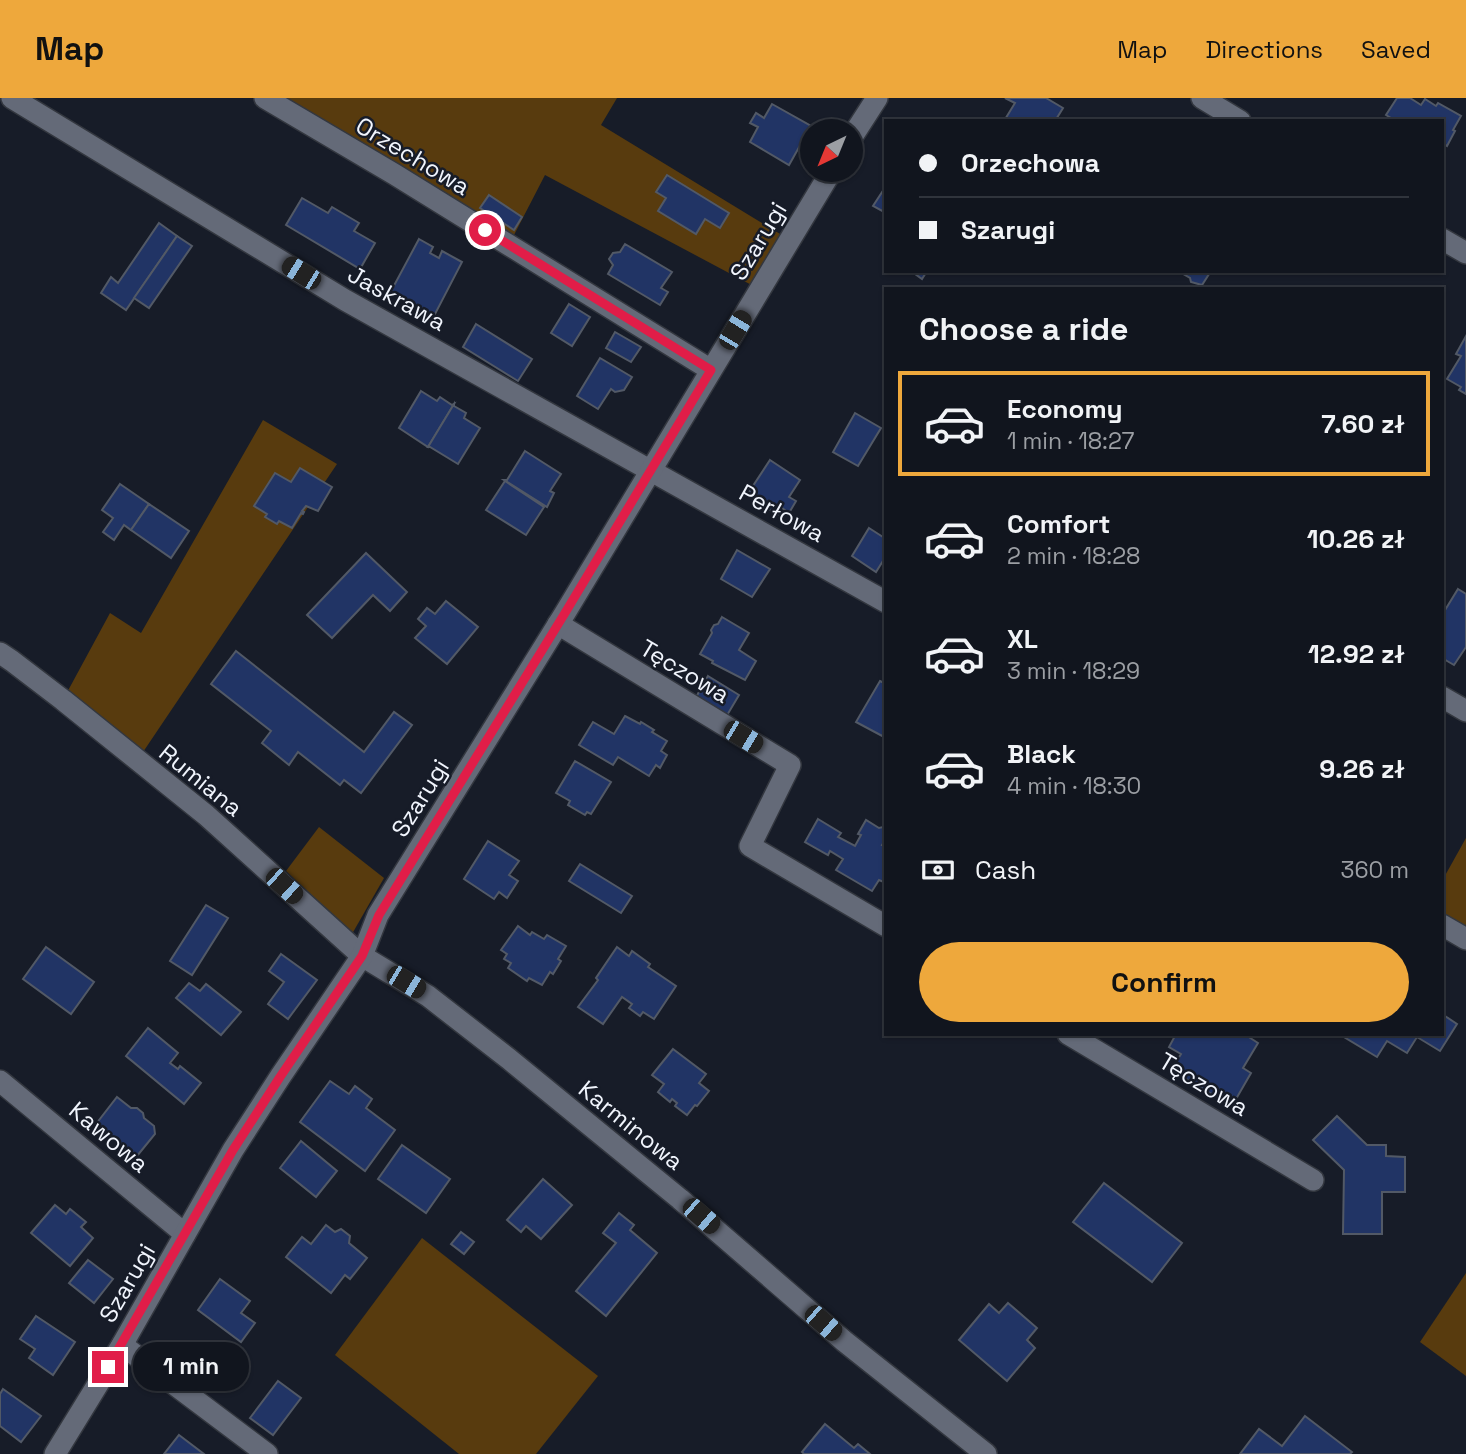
<!DOCTYPE html>
<meta charset="utf-8">
<style>
body{margin:0;font-family:"Space Grotesk",sans-serif;background:#1e222b;color:#f1f3f6;height:100vh;display:flex;flex-direction:column;font-size:26px;white-space:nowrap}
*{box-sizing:border-box;margin:0}
p{font-size:23px;color:#9c9fa4}
.icon{flex:none;width:38px;height:38px;fill:none;stroke:currentColor;stroke-width:2;stroke-linecap:round;stroke-linejoin:round}
.map{position:relative;flex:1;overflow:hidden}
.sheet{position:absolute;left:884px;top:189px;width:560px;height:749px;display:flex;flex-direction:column;background:#11151e;border-radius:0px;box-shadow:0 2px 5px #0004,0 0 0 2px #30343c}
.sheet>*{flex:none}
.top-card{position:absolute;left:884px;top:21px;width:560px;height:154px;border-radius:0px;box-shadow:0 2px 5px #0004,0 0 0 2px #30343c;display:grid;align-content:center;height:154px;padding:0 35px;background:#11151e}
.needle{width:46px;rotate:223deg}
.fabs{position:absolute;left:800px;top:21px;display:grid;gap:14px}
.fabs a{display:grid;place-items:center;width:63px;height:63px;border-radius:50%;background:#11151e;box-shadow:0 2px 5px #0004,0 0 0 2px #30343c;font-size:35px}
.end{position:absolute;width:32px;height:32px;margin:-16px;border:9px solid #e11d48;background:#fff;box-shadow:0 0 0 4px #fff}
.from{border-radius:50%}
.bubble{position:absolute;height:49px;border-radius:24px;background:#11151e;box-shadow:0 2px 5px #0004,0 0 0 2px #30343c;font-size:23px;font-weight:600;line-height:49px;text-align:center}
.car{position:absolute;width:21px;height:42px;margin:-21px -10px;border-radius:9px;box-shadow:0 0 5px 2px #0007;background:linear-gradient(#222 24%,#8ab4d8 0 40%,#222 0 76%,#8ab4d8 0 86%,#222 0)}
.top-card b{display:flex;align-items:center;gap:24px;height:66px;font-size:26px}
.top-card b+b{border-top:2px solid #30343c}
.top-card i{width:18px;height:18px;background:#f1f3f6}
ul{padding:0;list-style:none}
li{display:flex;align-items:center;gap:21px;height:105px;margin:0 14px 10px;padding:0 21px;border:4px solid transparent;border-radius:0px}
li div{flex:1}
li b{display:block;font-size:26px}
li em{font-style:normal;font-weight:600}
li.selected{border-color:#eea83c}
li>.icon{width:63px;height:63px;stroke-width:1.5}
h2{padding:0 35px;font-size:32px;line-height:84px}
.pay{display:flex;align-items:center;gap:18px;height:77px;padding:0 35px;font-size:26px}
.pay p{margin-inline-start:auto}
.primary-button{display:flex;gap:14px;margin-top:auto;padding:14px 35px}
.primary-button a{flex:1;height:80px;border-radius:42px;background:#eea83c;color:#111;font-size:28px;font-weight:600;line-height:80px;text-align:center}
header{display:flex;align-items:center;gap:42px;box-sizing:border-box;height:98px;padding:0 35px;background:#eea83c;color:#111}
header strong{font-size:33px}
nav{display:flex;gap:38px;margin-inline-start:auto;font-size:24px}
.map>svg:first-child{display:block}
.green{fill:#583b0e}
.building{fill:#213465;stroke:#525966;stroke-width:2}
.lines{fill:none;stroke-linecap:round;stroke-linejoin:round}
.minor-casing{stroke:#33373f;stroke-width:24}
.minor{stroke:#646a78;stroke-width:21}
.route{stroke:#e11d48;stroke-width:9}
.labels{text-anchor:middle;dominant-baseline:central;stroke-width:5;stroke-linejoin:round;paint-order:stroke}
.street-label{font-size:24px;fill:#f1f5fd;stroke:#171c28}
</style>
<header>
<strong>Map</strong>
<nav><a>Map</a><a>Directions</a><a>Saved</a></nav>
</header>
<div class="map">
<svg width="1466" height="1356" viewBox="0 0 1466 1356">
<rect width="100%" height="100%" fill="#171c28"/>
<g class="green">
<polygon points="281,0 617,0 601,27 790,142 759,191 545,77 514,137"/>
<polygon points="263,322 337,366 139,660 64,600 110,515 141,535"/>
<polygon points="319,729 384,780 352,836 286,773"/>
<polygon points="1466,740 1466,836 1442,822 1442,783"/>
<polygon points="422,1140 598,1278 536,1356 459,1356 335,1257"/>
<polygon points="1466,1175 1466,1278 1420,1244"/>
</g>
<g class="building">
<polygon points="1005,0 1046,0 1063,10 1055,23 1004,23 1015,5"/>
<polygon points="1397,0 1410,0 1421,7 1425,1 1436,8 1438,5 1461,18 1453,32 1455,33 1447,48 1444,46 1442,49 1442,23 1396,23 1386,17"/>
<polygon points="772,6 811,28 789,67 750,44 758,29 750,25 756,15 764,20"/>
<polygon points="667,77 729,115 720,130 705,121 696,136 658,113 666,100 656,94"/>
<polygon points="886,88 886,115 873,108"/>
<polygon points="489,97 522,119 514,132 480,110"/>
<polygon points="302,100 328,115 332,109 359,125 354,133 375,145 360,171 286,127"/>
<polygon points="159,125 177,138 126,212 101,195 111,179 118,185"/>
<polygon points="177,138 192,148 149,210 134,200"/>
<polygon points="419,141 433,149 430,155 439,160 442,153 462,164 434,218 390,195"/>
<polygon points="625,146 672,174 661,190 668,194 660,207 608,176 613,167 609,161 613,155 620,154"/>
<polygon points="911,173 927,173 922,181"/>
<polygon points="1178,173 1211,173 1202,187 1191,184 1190,180"/>
<polygon points="569,206 590,219 572,248 551,235"/>
<polygon points="476,226 532,261 518,283 463,249"/>
<polygon points="615,234 641,249 631,264 606,250"/>
<polygon points="1466,238 1466,296 1459,292 1461,289 1447,281 1461,258 1456,256"/>
<polygon points="600,260 632,279 624,292 615,294 611,291 598,311 577,298"/>
<polygon points="421,293 437,303 440,299 452,307 454,306 428,349 399,330"/>
<polygon points="454,306 454,308 466,315 464,320 480,330 458,366 430,349 428,349"/>
<polygon points="855,315 881,330 858,368 833,354"/>
<polygon points="525,353 561,376 550,393 554,395 547,409 504,382 507,382"/>
<polygon points="770,362 800,382 789,399 796,403 789,415 782,410 778,417 747,397"/>
<polygon points="300,370 332,389 318,413 306,408 302,413 304,414 303,416 301,415 292,430 279,423 277,426 265,419 267,416 254,408 275,375 291,384"/>
<polygon points="505,383 544,409 526,437 486,412"/>
<polygon points="120,386 149,406 131,432 124,427 114,442 103,434 113,420 102,412"/>
<polygon points="149,406 189,433 171,460 131,432"/>
<polygon points="869,430 886,441 886,458 876,474 852,458"/>
<polygon points="737,452 770,471 752,499 721,481"/>
<polygon points="366,455 407,494 390,513 373,497 332,540 307,517"/>
<polygon points="1458,491 1466,496 1466,549 1454,567 1442,560 1442,517"/>
<polygon points="446,503 478,529 447,566 415,540 426,528 418,521 427,510 435,516"/>
<polygon points="722,519 749,535 739,552 756,563 745,582 712,565 713,563 700,556 712,535 711,532 714,527 718,526"/>
<polygon points="236,553 364,654 394,614 412,627 361,695 344,682 340,687 298,654 289,667 262,645 271,633 211,586"/>
<polygon points="708,578 739,597 726,619 695,601"/>
<polygon points="880,583 886,586 886,640 856,624"/>
<polygon points="625,618 640,626 641,624 654,632 652,634 667,643 661,653 667,657 660,670 656,667 649,678 618,659 613,667 579,647 593,624 614,636"/>
<polygon points="575,663 611,684 591,716 587,714 585,717 568,707 570,703 556,695"/>
<polygon points="818,721 841,735 838,739 855,748 861,737 858,736 866,722 879,730 883,729 886,731 886,741 882,747 886,749 886,785 879,782 872,793 836,772 843,761 830,753 828,757 805,744"/>
<polygon points="488,743 519,763 509,777 518,783 507,800 499,794 494,801 464,781"/>
<polygon points="580,766 632,798 621,815 569,783"/>
<polygon points="206,807 228,820 192,877 170,863"/>
<polygon points="518,828 530,837 532,834 544,841 547,837 566,848 558,861 561,863 553,876 550,874 542,887 529,880 527,883 508,870 511,865 504,861 507,856 501,852"/>
<polygon points="46,849 94,884 71,916 23,881"/>
<polygon points="617,849 629,858 632,853 650,866 648,869 676,888 654,921 643,914 640,918 629,910 632,906 622,899 603,926 578,909 598,882 596,880"/>
<polygon points="281,856 317,882 288,921 268,906 284,884 269,873"/>
<polygon points="189,885 200,893 206,886 241,914 221,937 176,900"/>
<polygon points="1442,916 1457,926 1440,953 1417,939 1407,955 1387,943 1377,959 1344,939 1345,936 1442,936"/>
<polygon points="148,930 178,955 170,965 178,971 180,968 201,985 184,1006 126,958"/>
<polygon points="1176,936 1244,936 1258,945 1243,970 1251,975 1232,1008 1171,972 1181,956 1169,949"/>
<polygon points="673,951 706,976 699,985 709,993 697,1008 695,1007 687,1017 675,1008 677,1005 672,1001 670,1004 658,994 664,986 652,977"/>
<polygon points="330,983 349,996 355,988 372,1001 366,1010 395,1032 365,1073 300,1024"/>
<polygon points="117,999 131,1010 137,1010 143,1015 144,1020 154,1028 155,1036 137,1058 96,1026"/>
<polygon points="1337,1018 1367,1047 1386,1047 1386,1058 1405,1059 1405,1094 1382,1094 1382,1136 1343,1136 1344,1072 1313,1042"/>
<polygon points="301,1043 337,1073 316,1099 280,1070"/>
<polygon points="402,1047 450,1081 426,1115 378,1081"/>
<polygon points="543,1081 572,1107 541,1141 526,1128 521,1134 507,1122"/>
<polygon points="1104,1085 1182,1145 1152,1184 1073,1124"/>
<polygon points="55,1107 66,1116 70,1111 86,1124 81,1129 93,1140 70,1168 31,1135"/>
<polygon points="619,1115 634,1127 630,1132 657,1155 606,1218 576,1193 616,1145 603,1135"/>
<polygon points="326,1127 335,1134 341,1131 350,1138 349,1145 367,1160 350,1181 345,1177 331,1195 286,1159 302,1139 311,1146"/>
<polygon points="461,1134 474,1144 464,1156 451,1146"/>
<polygon points="88,1162 113,1181 94,1205 69,1185"/>
<polygon points="220,1181 250,1203 241,1215 255,1225 241,1244 198,1212"/>
<polygon points="1008,1205 1037,1230 1027,1242 1035,1250 1007,1283 959,1242 989,1206 999,1215"/>
<polygon points="36,1218 75,1244 53,1277 29,1260 35,1251 20,1241"/>
<polygon points="206,1256 234,1278 221,1293 194,1271"/>
<polygon points="278,1283 301,1300 273,1337 250,1320"/>
<polygon points="3,1291 41,1318 21,1344 0,1328 0,1296"/>
<polygon points="1305,1318 1352,1354 1350,1356 1240,1356 1259,1331 1282,1348"/>
<polygon points="825,1326 854,1350 858,1346 870,1356 804,1356 802,1354"/>
<polygon points="179,1337 204,1356 164,1356"/>
</g>
<g class="lines">
<g class="minor-casing">
<g id="minor">
<polyline points="12,0 345,202 886,504"/>
<polyline points="265,0 394,76 711,272"/>
<polyline points="1202,0 1240,23"/>
<polyline points="850,42 877,0"/>
<polyline points="1442,141 1466,155"/>
<polyline points="558,526 790,667 750,748 886,828"/>
<polyline points="0,555 12,563 63,602 206,717 362,858 428,898 509,961 680,1101 844,1243 986,1356"/>
<polyline points="1442,599 1466,613"/>
<polyline points="1442,827 1466,841"/>
<polyline points="1068,936 1313,1082"/>
<polyline points="0,983 185,1136"/>
<polyline points="122,1247 267,1356"/>
<polyline points="55,1356 122,1247 233,1052 280,979 362,858 378,817 565,515 832,72"/>
</g>
</g>
<use href="#minor" class="minor"/>
</g>
<g class="lines">
<polyline class="route" points="108,1269 233,1052 280,979 362,858 379,817 565,515 711,272 485,132"/>
</g>
<g class="labels">
<g class="street-label">
<text transform="translate(413 58) rotate(31)">Orzechowa</text>
<text transform="translate(758 143) rotate(-59)">Szarugi</text>
<text transform="translate(397 200) rotate(29)">Jaskrawa</text>
<text transform="translate(782 415) rotate(29)">Perłowa</text>
<text transform="translate(685 573) rotate(31)">Tęczowa</text>
<text transform="translate(201 682) rotate(39)">Rumiana</text>
<text transform="translate(420 700) rotate(-58)">Szarugi</text>
<text transform="translate(1204 986) rotate(31)">Tęczowa</text>
<text transform="translate(631 1027) rotate(39)">Karminowa</text>
<text transform="translate(109 1039) rotate(40)">Kawowa</text>
<text transform="translate(127 1185) rotate(-60)">Szarugi</text>
</g>
</g>
</svg>
<div class="fabs">
<a><svg class="needle" viewBox="-14 -14 28 28"><path d="M0-13l5 13h-10z" fill="#e53935"/><path d="M0 13l5-13h-10z" fill="#9c9fa4"/></svg></a>
</div>
<i class="end from" style="left:485px;top:132px"></i>
<i class="end" style="left:108px;top:1269px"></i>
<div class="bubble" style="left:133px;top:1244px;width:116px">1 min</div>
<i class="car" style="left:301px;top:175px;rotate:302deg"></i>
<i class="car" style="left:735px;top:232px;rotate:31deg"></i>
<i class="car" style="left:743px;top:639px;rotate:121deg"></i>
<i class="car" style="left:284px;top:788px;rotate:132deg"></i>
<i class="car" style="left:406px;top:884px;rotate:121deg"></i>
<i class="car" style="left:701px;top:1118px;rotate:131deg"></i>
<i class="car" style="left:823px;top:1225px;rotate:131deg"></i>
<div class="top-card">
<b><i class="from"></i>Orzechowa</b>
<b><i></i>Szarugi</b>
</div>
<section class="sheet">
<h2>Choose a ride</h2>
<ul>
<li class="selected"><svg class="icon" aria-label="car" viewBox="0 0 24 24"><path d="M5 17H2v-5l4-1 3-4h7l3 4 3 1v5h-3M9 17h6M6 11h13"/><circle cx="7" cy="17" r="2"/><circle cx="17" cy="17" r="2"/></svg><div><b>Economy</b><p>1 min · 18:27</p></div><em>7.60 zł</em></li>
<li><svg class="icon" aria-label="car" viewBox="0 0 24 24"><path d="M5 17H2v-5l4-1 3-4h7l3 4 3 1v5h-3M9 17h6M6 11h13"/><circle cx="7" cy="17" r="2"/><circle cx="17" cy="17" r="2"/></svg><div><b>Comfort</b><p>2 min · 18:28</p></div><em>10.26 zł</em></li>
<li><svg class="icon" aria-label="car" viewBox="0 0 24 24"><path d="M5 17H2v-5l4-1 3-4h7l3 4 3 1v5h-3M9 17h6M6 11h13"/><circle cx="7" cy="17" r="2"/><circle cx="17" cy="17" r="2"/></svg><div><b>XL</b><p>3 min · 18:29</p></div><em>12.92 zł</em></li>
<li><svg class="icon" aria-label="car" viewBox="0 0 24 24"><path d="M5 17H2v-5l4-1 3-4h7l3 4 3 1v5h-3M9 17h6M6 11h13"/><circle cx="7" cy="17" r="2"/><circle cx="17" cy="17" r="2"/></svg><div><b>Black</b><p>4 min · 18:30</p></div><em>9.26 zł</em></li>
</ul>
<div class="pay"><svg class="icon" aria-label="cash" viewBox="0 0 24 24"><path d="M3 7h18v10H3z"/><circle cx="12" cy="12" r="2"/></svg>Cash<p>360 m</p></div>
<div class="primary-button"><a>Confirm</a></div>
</section>
</div>
